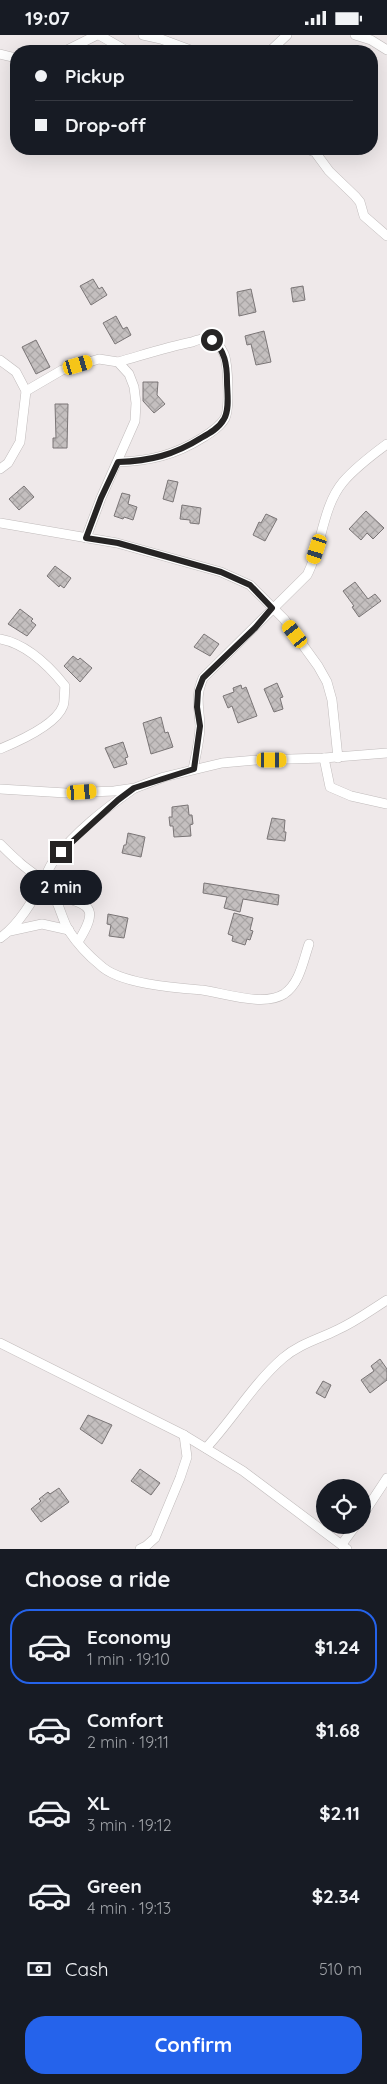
<!DOCTYPE html>
<meta charset="utf-8">
<style>
body{margin:0;font-family:Quicksand,sans-serif;background:#20242c;color:#f1f3f6;height:100vh;display:flex;flex-direction:column;font-size:19px;white-space:nowrap}
*{box-sizing:border-box;margin:0}
p{font-size:16px;color:#9ea1a6}
.icon{flex:none;width:28px;height:28px;fill:none;stroke:currentColor;stroke-width:2;stroke-linecap:round;stroke-linejoin:round}
.map{position:relative;height:1514px;overflow:hidden}
.panel{display:flex;flex-direction:column;background:#171b24;flex:1}
.panel>*{flex:none}
.guide{position:absolute;left:10px;top:10px;width:368px;height:110px;border-radius:20px;box-shadow:0 5px 20px #0002;display:grid;align-content:center;height:110px;padding:0 25px;background:#171b24}
.tools{position:absolute;left:316px;top:1444px;display:grid;gap:10px}
.tools a{display:grid;place-items:center;width:55px;height:55px;border-radius:50%;background:#171b24;box-shadow:0 5px 20px #0002;font-size:25px}
.end{position:absolute;width:22px;height:22px;margin:-11px;border:6px solid #262424;background:#fff;box-shadow:0 0 0 2px #fff}
.from{border-radius:50%}
.bubble{position:absolute;height:35px;border-radius:18px;background:#171b24;box-shadow:0 5px 20px #0002;font-size:16px;font-weight:700;line-height:35px;text-align:center}
.car{position:absolute;width:15px;height:30px;margin:-15px -8px;border-radius:6px;box-shadow:0 0 4px 1px #0007;background:linear-gradient(#f5c518 24%,#345 0 40%,#f5c518 0 76%,#345 0 86%,#f5c518 0)}
.guide b{display:flex;align-items:center;gap:18px;height:48px;font-size:19px}
.guide b+b{border-top:1px solid #363941}
.guide i{width:12px;height:12px;background:#f1f3f6}
ul{padding:0;list-style:none}
li{display:flex;align-items:center;gap:15px;height:75px;margin:0 10px 8px;padding:0 15px;border:2px solid transparent;border-radius:20px}
li div{flex:1}
li b{display:block;font-size:19px}
li em{font-style:normal;font-weight:700}
li.on{border-color:#2563eb}
li>.icon{width:45px;height:45px;stroke-width:1.5}
h2{padding:0 25px;font-size:22px;line-height:60px}
.pay{display:flex;align-items:center;gap:12px;height:55px;padding:0 25px;font-size:19px}
.pay p{margin-inline-start:auto}
.button{display:flex;gap:10px;margin-top:auto;padding:10px 25px}
.button a{flex:1;height:58px;border-radius:20px;background:#2563eb;color:#fff;font-size:20px;font-weight:700;line-height:58px;text-align:center}
.status{display:flex;justify-content:space-between;align-items:center;height:35px;padding:0 25px;background:#171b24;direction:ltr}
.status svg{height:14px;fill:currentColor}
.map>svg:first-child{display:block}
.building{fill:url(#building-cross-hatch);stroke:#7a7576}
.lines{fill:none;stroke-linecap:round;stroke-linejoin:round}
.street-casing{stroke:#c0bbbb;stroke-width:10}
.street{stroke:#fff;stroke-width:9}
.route{stroke:#262424;stroke-width:6}
</style>
<div class="status"><b>19:07</b><svg viewBox="0 0 49 12"><path d="M0 12V9h3v3zM5 12V6h3v6zM10 12V3h3v9zM15 12V0h3v12zM26 1h20v11H26zM47 4h2v5h-2z"/></svg></div>
<div class="map">
<svg width="387" height="1514" viewBox="0 0 387 1514">
<defs>
<pattern id="building-cross-hatch" width="8" height="8" patternUnits="userSpaceOnUse" patternTransform="scale(1.25)"><rect width="8" height="8" fill="#c4bfbf"/><path d="M0 0l8 8M0 8l8-8" fill="none" stroke="#a8a4a4"/></pattern>
</defs>
<rect width="100%" height="100%" fill="#efe9ea"/>
<g class="building">
<polygon points="93,244 99,254 102,252 107,260 91,270 80,251"/>
<polygon points="303,251 305,265 293,267 291,253"/>
<polygon points="251,254 256,277 239,281 237,257"/>
<polygon points="116,281 123,294 127,292 131,300 115,309 103,288"/>
<polygon points="264,296 271,327 256,330 251,309 247,310 245,301"/>
<polygon points="36,305 50,332 36,339 22,312"/>
<polygon points="143,347 158,347 157,360 165,369 154,378 143,366"/>
<polygon points="55,369 68,369 67,413 53,413 53,403 56,403"/>
<polygon points="168,445 178,447 173,467 163,464"/>
<polygon points="24,451 34,462 19,475 9,464"/>
<polygon points="122,458 130,460 128,469 137,472 133,485 124,482 123,484 114,481"/>
<polygon points="182,470 201,473 199,489 190,488 190,485 180,484"/>
<polygon points="366,476 384,493 373,504 367,498 361,505 349,494"/>
<polygon points="266,479 277,484 265,506 253,500 259,487 261,488"/>
<polygon points="55,531 71,543 64,553 60,550 59,552 47,541"/>
<polygon points="355,547 368,564 375,559 381,566 359,582 352,572 354,571 343,556"/>
<polygon points="20,574 33,584 31,586 36,590 27,601 8,589"/>
<polygon points="204,599 219,609 210,621 194,612"/>
<polygon points="73,621 78,625 80,623 92,633 80,647 64,631"/>
<polygon points="277,648 283,662 280,663 283,674 274,677 264,654"/>
<polygon points="241,650 242,654 246,652 257,681 238,688 232,671 228,673 223,661 234,657 233,653"/>
<polygon points="161,682 165,698 168,697 173,712 151,719 143,688"/>
<polygon points="123,707 128,722 125,723 127,729 114,733 105,713"/>
<polygon points="188,770 189,780 192,780 193,789 190,790 191,801 174,802 173,791 170,791 169,782 172,782 172,772"/>
<polygon points="272,783 285,785 284,797 286,797 285,806 267,804"/>
<polygon points="128,798 145,802 141,822 122,818 124,810 126,810"/>
<polygon points="204,848 279,860 278,870 243,864 240,877 224,873 227,862 203,858"/>
<polygon points="234,878 253,883 250,895 253,896 250,905 247,904 245,910 232,906 233,901 228,899"/>
<polygon points="108,879 128,883 124,903 109,901 111,890 107,889"/>
<polygon points="380,1324 387,1334 387,1345 370,1358 361,1345 374,1336 371,1331"/>
<polygon points="323,1346 331,1350 325,1363 316,1358"/>
<polygon points="88,1380 112,1390 102,1409 80,1394"/>
<polygon points="140,1434 160,1448 151,1460 131,1446"/>
<polygon points="59,1453 69,1467 41,1487 31,1474 41,1466 39,1464 48,1457 50,1459"/>
</g>
<g class="lines">
<g class="street-casing">
<g id="street">
<polyline points="99,0 127,16"/>
<polyline points="143,0 161,4 193,16"/>
<polyline points="355,0 371,5 387,15"/>
<polyline points="65,16 97,0"/>
<polyline points="270,16 287,0"/>
<polyline points="0,19 16,23"/>
<polyline points="307,114 315,117 329,136 355,161 360,167 364,181 387,201"/>
<polyline points="0,325 16,337 26,356 20,407 8,428 0,434"/>
<polyline points="26,356 62,335 99,324 118,327 129,339 134,352 136,368 135,386 101,463 86,503"/>
<path d="M118,427C150,426 175,420 202,403C210,398 220,392 225,383C230,373 228,329 224,319C221,312 215,305 207,304C202,303 197,305 192,307C167,312 143,320 118,327"/>
<polyline points="0,488 117,508 221,537 250,550 284,584 318,631 327,647 332,665 338,723"/>
<path d="M0,604C27,609 49,631 65,651C64,658 65,666 63,671C56,690 17,707 0,714"/>
<polyline points="324,723 330,752 351,761 387,769"/>
<path d="M193,734C196,720 200,704 200,690C199,671 195,662 203,643L307,540C322,512 322,472 343,447C355,433 372,420 387,409"/>
<polyline points="0,754 66,758 114,756 135,753 164,742 222,728 257,725 324,723 387,718"/>
<path d="M0,809C6,815 12,821 19,827C30,837 44,844 52,858C60,870 62,885 69,896C77,908 89,921 100,930C119,949 176,953 202,955C224,958 264,972 284,959C300,948 303,926 309,909"/>
<path d="M52,858C87,871 102,868 78,907"/>
<polyline points="10,896 42,889 69,895"/>
<path d="M0,903C19,890 33,865 44,845C47,838 50,830 55,824C75,797 105,774 133,754"/>
<polyline points="0,1308 184,1400 243,1436 347,1514"/>
<path d="M206,1413C233,1384 253,1349 283,1323C299,1309 319,1304 337,1295C355,1287 371,1275 387,1265"/>
<polyline points="362,1481 387,1443"/>
<polyline points="342,1509 356,1490"/>
<polyline points="140,1514 146,1511 155,1503 180,1443 187,1422 184,1400"/>
</g>
</g>
<use href="#street" class="street"/>
</g>
<g class="lines">
<path class="route" d="M61,817L118,765L134,753L194,734L200,691L197,672L198,656L203,643L255,593L272,573L250,550L221,537L118,508L86,503L101,463L118,427C150,426 174,420 201,403C210,398 219,393 224,384C230,374 227,357 227,346C227,330 225,315 212,305"/>
</g>
</svg>
<div class="tools">
<a><svg class="icon" aria-label="locate" viewBox="0 0 24 24"><circle cx="12" cy="12" r="6"/><path d="M12 2v4M12 18v4M2 12h4M18 12h4"/></svg></a>
</div>
<i class="end from" style="left:212px;top:305px"></i>
<i class="end" style="left:61px;top:817px"></i>
<div class="bubble" style="left:20px;top:835px;width:82px">2 min</div>
<i class="car" style="left:78px;top:330px;rotate:74deg"></i>
<i class="car" style="left:317px;top:514px;rotate:198deg"></i>
<i class="car" style="left:295px;top:599px;rotate:323deg"></i>
<i class="car" style="left:272px;top:725px;rotate:90deg"></i>
<i class="car" style="left:82px;top:757px;rotate:86deg"></i>
<div class="guide">
<b><i class="from"></i>Pickup</b>
<b><i></i>Drop-off</b>
</div>
</div>
<section class="panel">
<h2>Choose a ride</h2>
<ul>
<li class="on"><svg class="icon" aria-label="car" viewBox="0 0 24 24"><path d="M5 17H2v-5l4-1 3-4h7l3 4 3 1v5h-3M9 17h6M6 11h13"/><circle cx="7" cy="17" r="2"/><circle cx="17" cy="17" r="2"/></svg><div><b>Economy</b><p>1 min · 19:10</p></div><em>$1.24</em></li>
<li><svg class="icon" aria-label="car" viewBox="0 0 24 24"><path d="M5 17H2v-5l4-1 3-4h7l3 4 3 1v5h-3M9 17h6M6 11h13"/><circle cx="7" cy="17" r="2"/><circle cx="17" cy="17" r="2"/></svg><div><b>Comfort</b><p>2 min · 19:11</p></div><em>$1.68</em></li>
<li><svg class="icon" aria-label="car" viewBox="0 0 24 24"><path d="M5 17H2v-5l4-1 3-4h7l3 4 3 1v5h-3M9 17h6M6 11h13"/><circle cx="7" cy="17" r="2"/><circle cx="17" cy="17" r="2"/></svg><div><b>XL</b><p>3 min · 19:12</p></div><em>$2.11</em></li>
<li><svg class="icon" aria-label="car" viewBox="0 0 24 24"><path d="M5 17H2v-5l4-1 3-4h7l3 4 3 1v5h-3M9 17h6M6 11h13"/><circle cx="7" cy="17" r="2"/><circle cx="17" cy="17" r="2"/></svg><div><b>Green</b><p>4 min · 19:13</p></div><em>$2.34</em></li>
</ul>
<div class="pay"><svg class="icon" aria-label="cash" viewBox="0 0 24 24"><path d="M3 7h18v10H3z"/><circle cx="12" cy="12" r="2"/></svg>Cash<p>510 m</p></div>
<div class="button"><a>Confirm</a></div>
</section>
